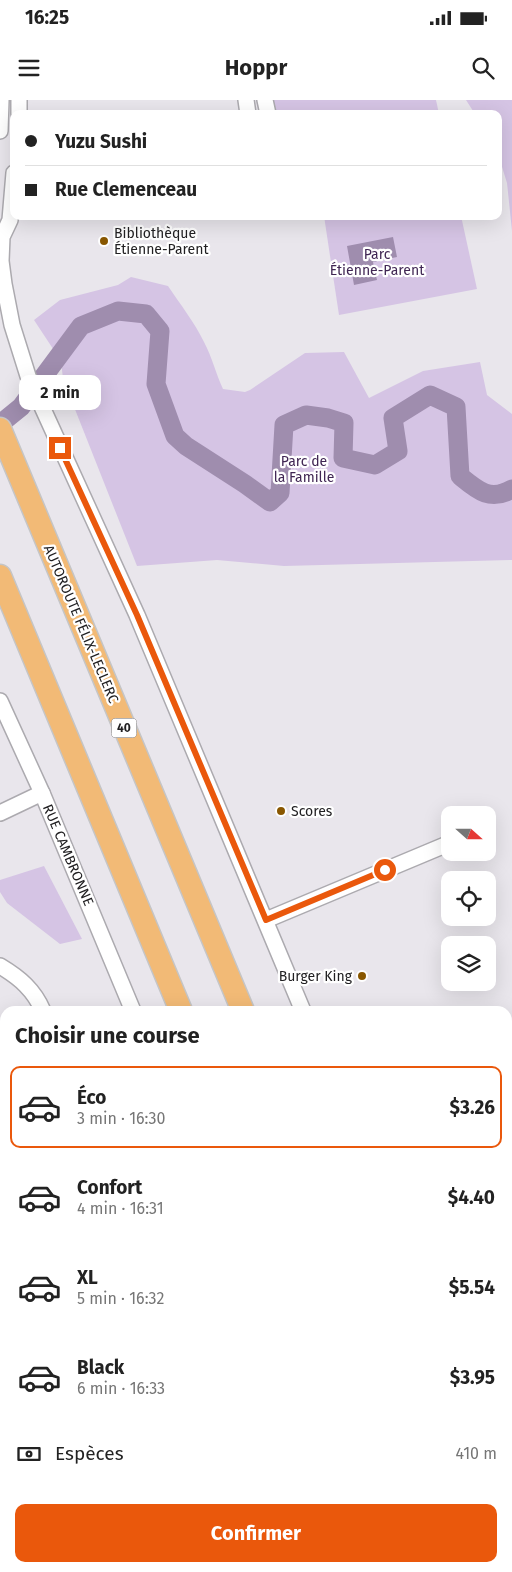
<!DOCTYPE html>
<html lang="fr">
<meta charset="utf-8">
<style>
body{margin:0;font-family:"Fira Sans",sans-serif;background:#f2f2f2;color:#222;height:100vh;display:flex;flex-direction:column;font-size:19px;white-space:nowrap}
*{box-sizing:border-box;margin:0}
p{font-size:16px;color:#767676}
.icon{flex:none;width:28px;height:28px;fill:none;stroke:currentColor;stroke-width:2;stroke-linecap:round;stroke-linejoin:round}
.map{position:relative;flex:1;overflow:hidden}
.drawer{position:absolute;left:0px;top:906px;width:512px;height:566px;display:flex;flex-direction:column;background:#fff;border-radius:15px 15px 0 0;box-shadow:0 5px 20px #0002}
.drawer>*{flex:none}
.hud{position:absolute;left:10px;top:10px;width:492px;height:110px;border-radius:10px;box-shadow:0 5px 20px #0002;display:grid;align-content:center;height:110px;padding:0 15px;background:#fff}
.needle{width:32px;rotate:111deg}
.buttons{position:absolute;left:441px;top:706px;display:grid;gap:10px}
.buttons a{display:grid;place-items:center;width:55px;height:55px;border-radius:10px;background:#fff;box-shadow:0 5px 20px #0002;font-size:25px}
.end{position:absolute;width:22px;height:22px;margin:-11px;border:6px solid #ea580c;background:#fff;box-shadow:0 0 0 2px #fff}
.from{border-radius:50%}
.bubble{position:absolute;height:35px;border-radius:10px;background:#fff;box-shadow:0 5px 20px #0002;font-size:16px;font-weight:700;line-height:35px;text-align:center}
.hud b{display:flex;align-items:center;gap:18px;height:48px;font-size:19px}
.hud b+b{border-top:1px solid #e0e0e0}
.hud i{width:12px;height:12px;background:#222}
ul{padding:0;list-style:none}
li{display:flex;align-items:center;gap:15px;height:82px;margin:0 10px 8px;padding:0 5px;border:2px solid transparent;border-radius:10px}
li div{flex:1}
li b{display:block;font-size:19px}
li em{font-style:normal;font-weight:700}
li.selected{border-color:#ea580c}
li>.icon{width:45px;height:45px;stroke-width:1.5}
h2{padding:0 15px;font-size:22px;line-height:60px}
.pay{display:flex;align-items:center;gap:12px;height:55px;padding:0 15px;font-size:19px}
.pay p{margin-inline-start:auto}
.action{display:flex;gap:10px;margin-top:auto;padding:10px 15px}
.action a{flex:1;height:58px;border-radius:10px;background:#ea580c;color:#fff;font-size:20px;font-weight:700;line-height:58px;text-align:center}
.status{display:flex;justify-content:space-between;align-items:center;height:35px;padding:0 25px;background:#fff;direction:ltr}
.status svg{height:14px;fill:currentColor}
header{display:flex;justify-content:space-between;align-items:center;height:65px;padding:0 15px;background:#fff;font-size:22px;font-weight:700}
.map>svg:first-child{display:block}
.green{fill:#d5c4e4}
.water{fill:#9f8dae}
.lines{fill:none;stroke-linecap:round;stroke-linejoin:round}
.river{stroke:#9f8dae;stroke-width:19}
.minor-casing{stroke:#acaaaf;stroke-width:18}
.highway-casing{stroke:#c5c5c6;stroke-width:25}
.minor{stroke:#fff;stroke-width:15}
.highway{stroke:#f2ba76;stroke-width:22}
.route{stroke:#ea580c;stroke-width:6}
.poi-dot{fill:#895700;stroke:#fff;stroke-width:2}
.labels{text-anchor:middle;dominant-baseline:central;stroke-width:4.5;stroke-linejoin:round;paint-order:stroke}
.shield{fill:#fff;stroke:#646364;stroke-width:1}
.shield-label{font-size:12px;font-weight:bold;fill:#212022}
.poi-label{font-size:14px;fill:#212022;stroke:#fff;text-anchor:start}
.park-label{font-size:14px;fill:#402653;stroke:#fff}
.street-label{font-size:14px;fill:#212022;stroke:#fff}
</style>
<div class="status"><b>16:25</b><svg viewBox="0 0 49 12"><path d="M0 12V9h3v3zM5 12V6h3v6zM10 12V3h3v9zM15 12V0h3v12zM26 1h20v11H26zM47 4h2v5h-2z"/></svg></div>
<header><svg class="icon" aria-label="menu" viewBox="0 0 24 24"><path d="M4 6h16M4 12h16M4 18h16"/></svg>Hoppr<svg class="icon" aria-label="search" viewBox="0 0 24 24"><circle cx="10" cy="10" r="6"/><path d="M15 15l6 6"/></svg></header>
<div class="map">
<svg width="512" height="1472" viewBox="0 0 512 1472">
<rect width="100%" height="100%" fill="#e9e6ec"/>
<g class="green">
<polygon points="265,0 436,0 439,14 268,14"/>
<polygon points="466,0 512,0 512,131 507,83 499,57 499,14 475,14"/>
<polygon points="324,116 461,116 477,189 339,215"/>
<path d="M131,177L168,186C180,204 195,223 204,242C212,257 216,274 223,289L245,292L250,290L305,253L344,252L369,298L423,271L480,262L487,295L512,314V460L284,466L217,460L137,466L63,279L61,261L34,220L60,200L118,185Z"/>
<polygon points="44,766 82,839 60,844 7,803 0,792 0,780"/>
</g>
<polygon class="water" points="393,137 397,157 373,162 377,180 354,185 347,146"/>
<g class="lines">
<path class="river" d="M0,324L21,307L81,226L118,211L146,214L160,231L156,284L175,336L186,346L245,384L270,402L280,393L284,325L306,315L328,318L344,323L343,358L375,365L398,351L393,318L430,295L456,307L460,376C477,390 490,402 512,389"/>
<g class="minor-casing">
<g id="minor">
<polyline points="19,0 19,14"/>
<polyline points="246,0 248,14"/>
<polyline points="265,0 268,14"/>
<polyline points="0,31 1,0"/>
<polyline points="14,73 10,120 2,137 1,161 4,184 12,225 28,276 137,515 303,911"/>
<polyline points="0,601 42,693 133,911"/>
<polyline points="0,713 42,693"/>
<polyline points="266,820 450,743"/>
<path d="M0,866C20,878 34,890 43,911"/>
<polyline points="508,983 512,984"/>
<polyline points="0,1210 5,1211"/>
<polyline points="0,1342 5,1344"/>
<polyline points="508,1402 512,1412"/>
<polyline points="11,1468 24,1472"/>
<polyline points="176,1468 178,1472"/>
<polyline points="277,1468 279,1472"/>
<polyline points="363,1468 365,1472"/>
</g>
</g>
<g class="highway-casing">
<g id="highway">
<polyline points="0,329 243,911"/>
<polyline points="0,476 181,911"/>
<polyline points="413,1468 414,1472"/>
<polyline points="474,1468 476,1472"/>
</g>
</g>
<use href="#minor" class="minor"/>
<use href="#highway" class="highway"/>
</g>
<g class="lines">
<polyline class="route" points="60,348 137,515 266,820 385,770"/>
</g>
<g class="poi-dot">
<circle cx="104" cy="141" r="5"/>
<circle cx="281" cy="711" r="5"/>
<circle cx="362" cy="876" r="5"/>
</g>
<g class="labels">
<rect class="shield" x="111.5" y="618.5" width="25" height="19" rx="4"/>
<g class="shield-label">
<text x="124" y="628">40</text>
</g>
<g class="poi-label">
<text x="114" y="133">Bibliothèque<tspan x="114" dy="16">Étienne-Parent</tspan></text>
<text x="291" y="711">Scores</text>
<text x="352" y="876" text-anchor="end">Burger King</text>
</g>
<g class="park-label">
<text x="377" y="154">Parc<tspan x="377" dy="16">Étienne-Parent</tspan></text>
<text x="304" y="361">Parc de<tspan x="304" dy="16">la Famille</tspan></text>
</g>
<g class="street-label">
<text transform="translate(81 524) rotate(67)">AUTOROUTE FÉLIX-LECLERC</text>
<text transform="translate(68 755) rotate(67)">RUE CAMBRONNE</text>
</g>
</g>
</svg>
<div class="buttons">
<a><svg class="needle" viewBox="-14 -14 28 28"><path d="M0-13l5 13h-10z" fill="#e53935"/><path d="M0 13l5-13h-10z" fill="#767676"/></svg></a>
<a><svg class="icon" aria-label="locate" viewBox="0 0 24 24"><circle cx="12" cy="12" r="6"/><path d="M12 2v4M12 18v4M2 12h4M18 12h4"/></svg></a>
<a><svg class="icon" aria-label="layers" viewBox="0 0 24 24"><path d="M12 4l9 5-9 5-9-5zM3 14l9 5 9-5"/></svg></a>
</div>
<i class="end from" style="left:385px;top:770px"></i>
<i class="end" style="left:60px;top:348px"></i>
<div class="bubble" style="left:19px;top:275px;width:82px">2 min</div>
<div class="hud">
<b><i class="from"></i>Yuzu Sushi</b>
<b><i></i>Rue Clemenceau</b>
</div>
<section class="drawer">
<h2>Choisir une course</h2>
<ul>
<li class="selected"><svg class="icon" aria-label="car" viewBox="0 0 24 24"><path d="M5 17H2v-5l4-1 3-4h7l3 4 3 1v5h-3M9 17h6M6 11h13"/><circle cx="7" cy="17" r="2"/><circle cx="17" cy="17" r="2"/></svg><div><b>Éco</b><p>3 min · 16:30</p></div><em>$3.26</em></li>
<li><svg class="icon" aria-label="car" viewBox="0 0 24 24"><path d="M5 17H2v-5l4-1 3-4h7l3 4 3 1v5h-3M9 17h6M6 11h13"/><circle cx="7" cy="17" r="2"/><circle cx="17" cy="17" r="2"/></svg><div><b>Confort</b><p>4 min · 16:31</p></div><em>$4.40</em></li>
<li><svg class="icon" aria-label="car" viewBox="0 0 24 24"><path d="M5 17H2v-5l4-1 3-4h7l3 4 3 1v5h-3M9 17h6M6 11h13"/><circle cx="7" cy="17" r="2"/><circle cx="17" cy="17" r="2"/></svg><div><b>XL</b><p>5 min · 16:32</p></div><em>$5.54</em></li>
<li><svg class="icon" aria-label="car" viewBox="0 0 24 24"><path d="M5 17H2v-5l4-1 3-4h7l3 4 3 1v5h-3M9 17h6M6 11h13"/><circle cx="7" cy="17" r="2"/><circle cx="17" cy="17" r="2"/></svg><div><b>Black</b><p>6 min · 16:33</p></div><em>$3.95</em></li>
</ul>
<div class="pay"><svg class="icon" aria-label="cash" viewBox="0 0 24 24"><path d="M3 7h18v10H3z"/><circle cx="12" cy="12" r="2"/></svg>Espèces<p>410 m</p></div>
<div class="action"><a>Confirmer</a></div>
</section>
</div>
